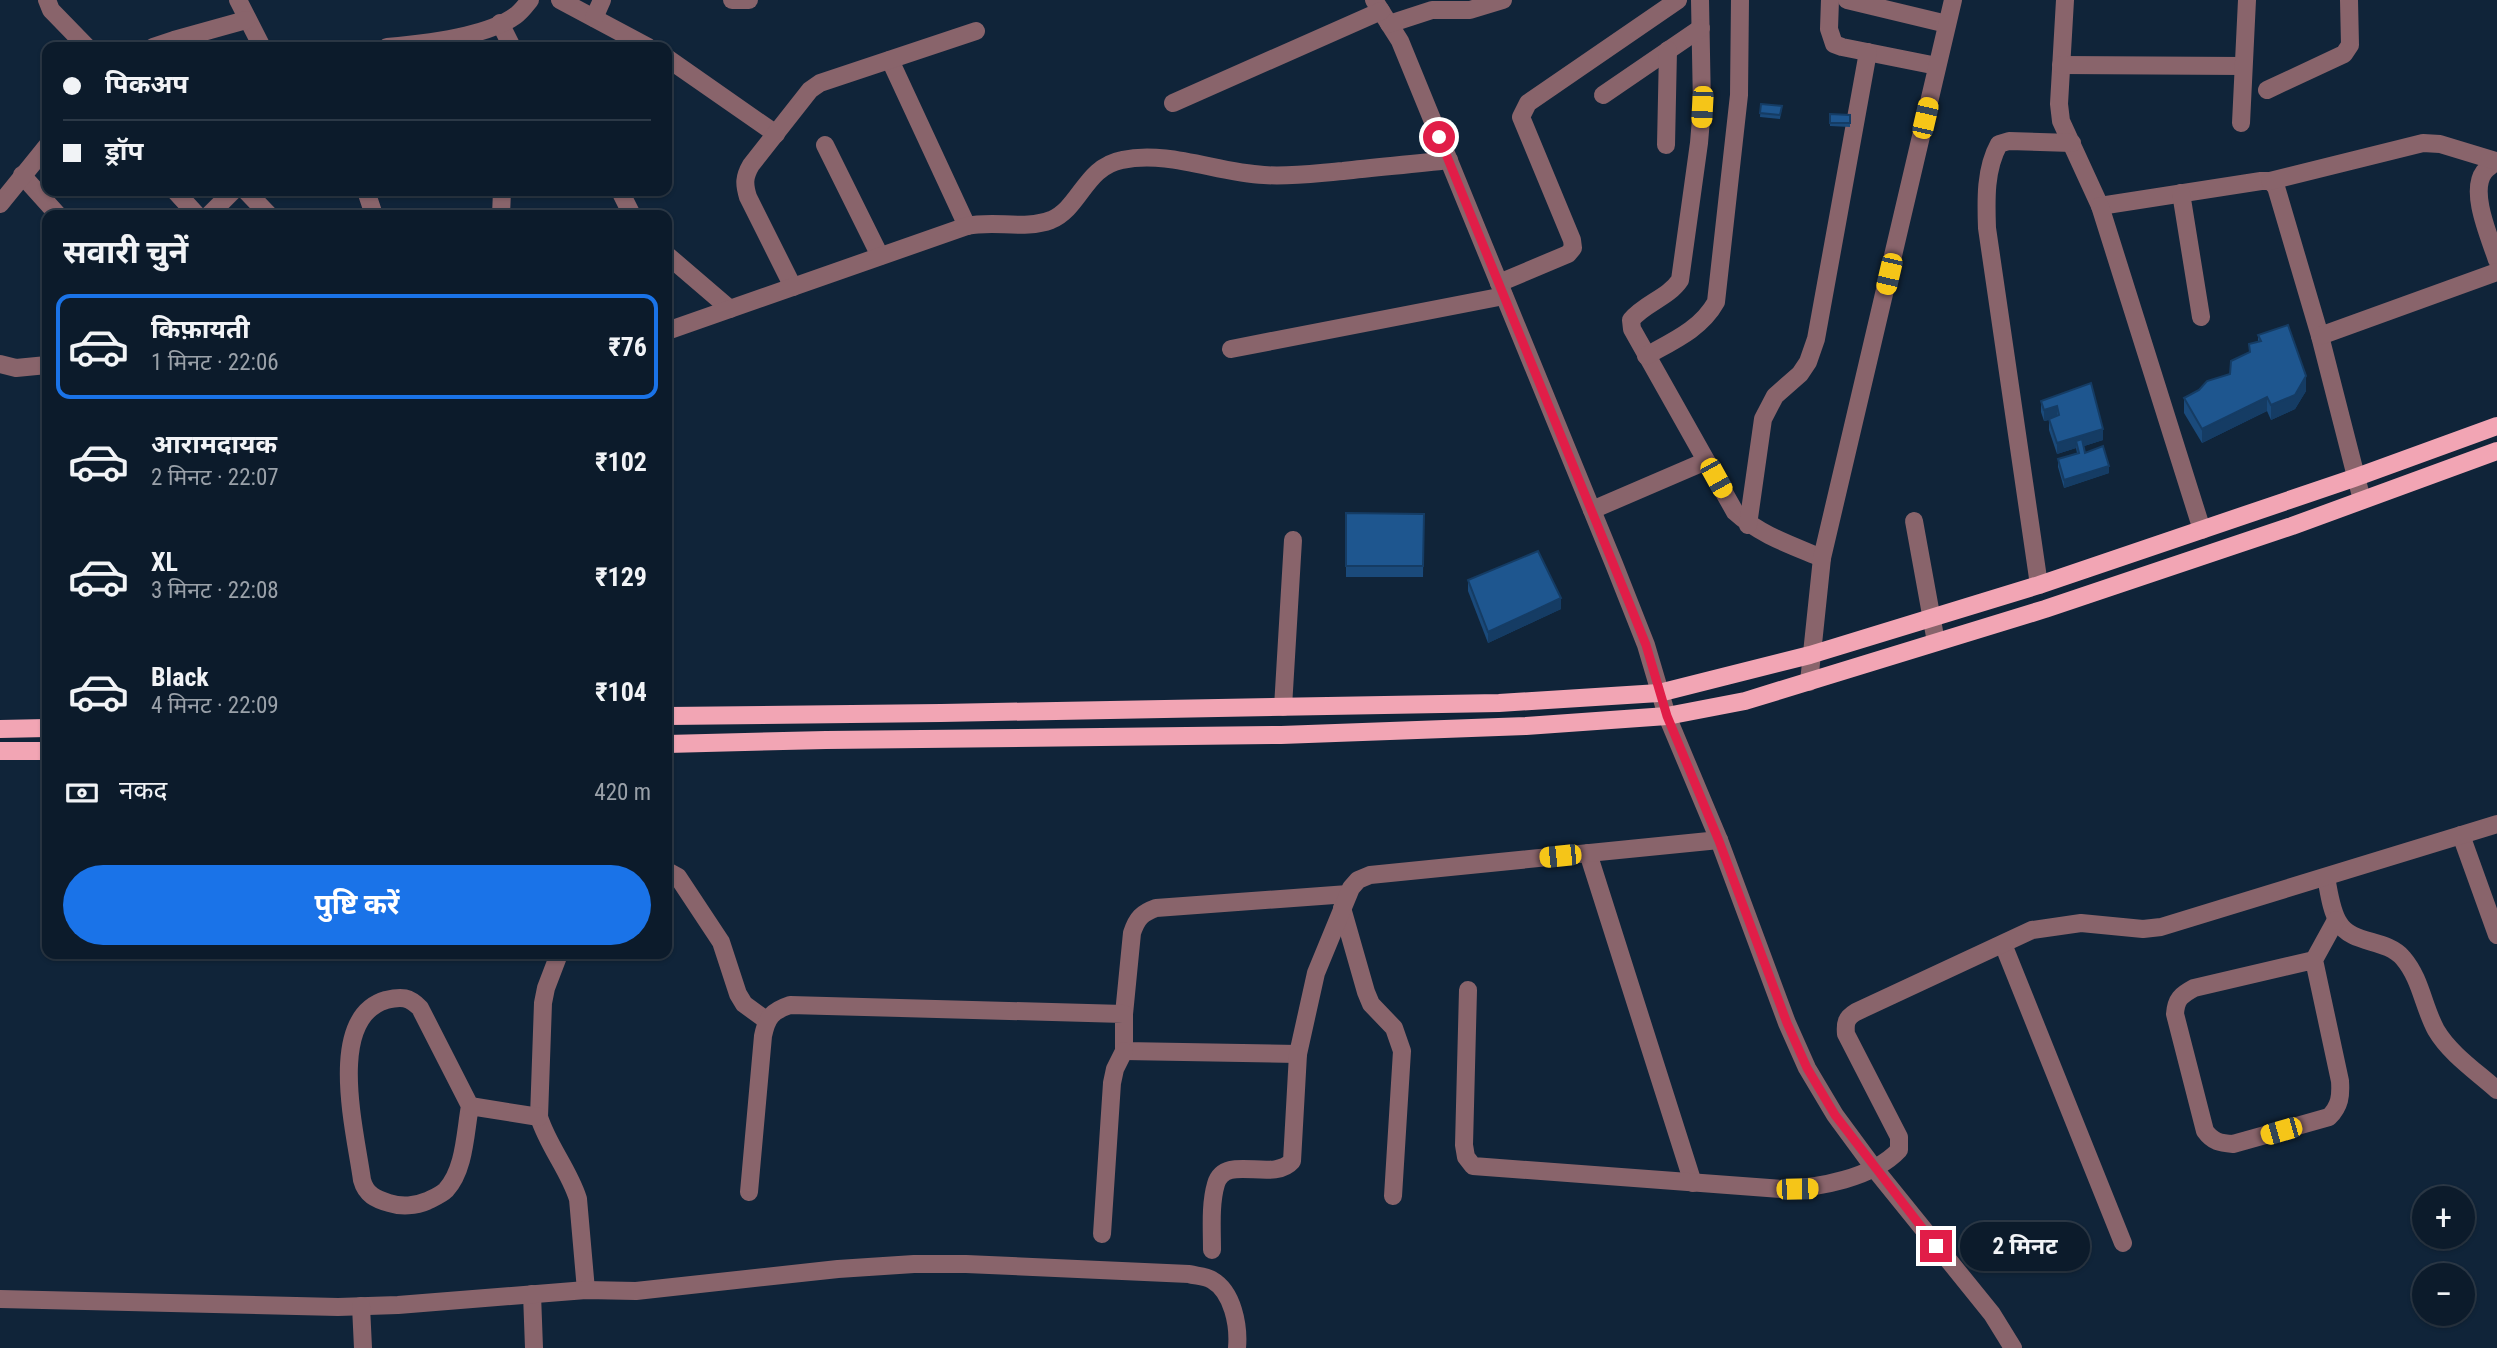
<!DOCTYPE html>
<html lang="hi">
<meta charset="utf-8">
<style>
body{margin:0;font-family:"Roboto Condensed","Noto Sans Devanagari",sans-serif;background:#1a2837;color:#f1f3f6;height:100vh;display:flex;flex-direction:column;font-size:26px;white-space:nowrap}
*{box-sizing:border-box;margin:0}
p{font-size:23px;color:#9aa1a9}
.icon{flex:none;width:38px;height:38px;fill:none;stroke:currentColor;stroke-width:2;stroke-linecap:round;stroke-linejoin:round}
.map{position:relative;flex:1;overflow:hidden}
.panel{position:absolute;left:42px;top:210px;width:630px;height:749px;display:flex;flex-direction:column;background:#0c1b2b;border-radius:14px;box-shadow:0 2px 5px #0004,0 0 0 2px #2c3947}
.panel>*{flex:none}
.hud{position:absolute;left:42px;top:42px;width:630px;height:154px;border-radius:14px;box-shadow:0 2px 5px #0004,0 0 0 2px #2c3947;display:grid;align-content:center;height:154px;padding:0 21px;background:#0c1b2b}
.tools{position:absolute;left:2412px;top:1186px;display:grid;gap:14px}
.tools a{display:grid;place-items:center;width:63px;height:63px;border-radius:50%;background:#0c1b2b;box-shadow:0 2px 5px #0004,0 0 0 2px #2c3947;font-size:35px}
.end{position:absolute;width:32px;height:32px;margin:-16px;border:9px solid #e11d48;background:#fff;box-shadow:0 0 0 4px #fff}
.from{border-radius:50%}
.bubble{position:absolute;height:49px;border-radius:24px;background:#0c1b2b;box-shadow:0 2px 5px #0004,0 0 0 2px #2c3947;font-size:23px;font-weight:700;line-height:49px;text-align:center}
.car{position:absolute;width:21px;height:42px;margin:-21px -10px;border-radius:9px;box-shadow:0 0 5px 2px #0007;background:linear-gradient(#f5c518 24%,#345 0 40%,#f5c518 0 76%,#345 0 86%,#f5c518 0)}
.hud b{display:flex;align-items:center;gap:24px;height:66px;font-size:26px}
.hud b+b{border-top:2px solid #2c3947}
.hud i{width:18px;height:18px;background:#f1f3f6}
ul{padding:0;list-style:none}
li{display:flex;align-items:center;gap:21px;height:105px;margin:0 14px 10px;padding:0 7px;border:4px solid transparent;border-radius:14px}
li div{flex:1}
li b{display:block;font-size:26px}
li em{font-style:normal;font-weight:700}
li.active{border-color:#1a73e8}
li>.icon{width:63px;height:63px;stroke-width:1.5}
h2{padding:0 21px;font-size:32px;line-height:84px}
.pay{display:flex;align-items:center;gap:18px;height:77px;padding:0 21px;font-size:26px}
.pay p{margin-inline-start:auto}
.cta{display:flex;gap:14px;margin-top:auto;padding:14px 21px}
.cta a{flex:1;height:80px;border-radius:42px;background:#1a73e8;color:#fff;font-size:28px;font-weight:700;line-height:80px;text-align:center}
.map>svg:first-child{display:block}
.lines{fill:none;stroke-linecap:round;stroke-linejoin:round}
.minor{stroke:#89646b;stroke-width:18}
.major{stroke:#f2a5b4;stroke-width:18}
.wall{fill:#1a4a7b}
.shaded-wall{fill:#153c64}
.building{fill:#1e568f;stroke:#153c64;stroke-width:2}
.route{stroke:#e11d48;stroke-width:9}
</style>
<div class="map">
<svg width="2497" height="1348" viewBox="0 0 2497 1348">
<rect width="100%" height="100%" fill="#102439"/>
<g class="lines">
<g class="minor">
<polyline points="47,0 51,10 87,47"/>
<polyline points="238,0 262,47"/>
<polyline points="560,0 648,47"/>
<polyline points="732,0 749,0"/>
<polyline points="1374,0 1400,41 1614,564 1646,645 1667,716 1719,840 1787,1023 1807,1068 1835,1115 1874,1168 1992,1314 2013,1348"/>
<path d="M1700,0L1702,107L1699,143L1680,280C1668,298 1645,303 1631,320L1632,329L1735,512C1760,535 1791,545 1822,558"/>
<polyline points="1830,0 1829,29 1834,44 1842,47 1937,66"/>
<polyline points="1847,0 1947,24"/>
<polyline points="2065,0 2059,104 2061,121 2100,206 2261,181 2270,181 2276,187 2320,336 2362,500"/>
<polyline points="594,18 602,0"/>
<polyline points="500,23 512,47"/>
<polyline points="1389,24 1432,10 1470,10 1503,0"/>
<polyline points="153,47 174,40 246,20"/>
<path d="M387,47C422,44 486,37 515,16C521,12 526,5 530,0"/>
<polyline points="667,58 776,134"/>
<polyline points="890,60 967,226"/>
<polyline points="2061,65 2243,66"/>
<polyline points="2267,90 2344,54 2350,45 2349,0"/>
<polyline points="1603,95 1701,28"/>
<polyline points="1173,103 1381,11"/>
<polyline points="2241,123 2247,0"/>
<polyline points="825,145 880,256"/>
<polyline points="1666,145 1668,50"/>
<path d="M2497,161C2493,164 2487,168 2484,172C2469,192 2490,238 2497,260"/>
<polyline points="22,175 58,215"/>
<polyline points="2270,181 2423,143 2440,144 2496,161"/>
<polyline points="175,191 197,215"/>
<polyline points="246,191 269,215"/>
<polyline points="366,191 374,215"/>
<polyline points="620,191 632,215"/>
<polyline points="2181,193 2201,317"/>
<polyline points="0,204 47,146"/>
<polyline points="2100,206 2202,530"/>
<polyline points="209,215 233,191"/>
<polyline points="501,215 502,191"/>
<polyline points="667,255 730,309"/>
<polyline points="1499,283 1568,254 1573,248 1572,240 1521,117 1528,103 1678,0"/>
<path d="M793,287L748,197C744,184 744,177 751,165L810,90L820,83L976,31"/>
<path d="M667,331L967,226C994,220 1025,230 1051,220C1080,208 1085,167 1122,160C1168,150 1218,173 1264,175C1290,177 1317,173 1343,171C1379,167 1414,164 1449,160"/>
<polyline points="2320,336 2497,272"/>
<polyline points="1231,349 1504,296"/>
<path d="M1646,356C1673,341 1701,329 1716,302L1739,95L1740,0"/>
<polyline points="0,364 16,368 47,365"/>
<polyline points="1592,510 1706,461"/>
<polyline points="1914,521 1936,642"/>
<polyline points="1748,525 1763,419 1775,396 1800,374 1808,362 1816,339 1868,52"/>
<path d="M2039,585L1987,228C1986,200 1985,169 1999,144L2009,141L2072,143"/>
<polyline points="1809,682 1822,558 1953,0"/>
<polyline points="1283,707 1293,540"/>
<polyline points="2461,835 2497,935"/>
<polyline points="1588,853 1693,1183"/>
<polyline points="667,871 678,877 721,942 738,994 744,1004 766,1020"/>
<path d="M2326,877C2329,892 2331,911 2339,923C2352,945 2386,938 2403,958C2421,979 2423,1006 2436,1030C2450,1054 2477,1072 2497,1090"/>
<polyline points="1342,908 1366,992 1371,1004 1394,1028 1402,1051 1393,1196"/>
<polyline points="2003,944 2123,1243"/>
<path d="M559,954L546,988L543,1003L539,1117C548,1146 569,1170 578,1199L586,1290"/>
<path d="M2314,960L2194,988C2181,995 2176,999 2175,1014L2205,1131C2213,1142 2220,1143 2233,1144L2329,1117C2340,1106 2341,1096 2340,1081L2314,960L2336,920"/>
<path d="M1468,990L1464,1145L1466,1157L1473,1166L1782,1189C1818,1188 1873,1178 1899,1150V1137L1846,1034C1845,1023 1846,1018 1856,1012L2032,930L2081,923L2143,929L2161,927L2497,824"/>
<path d="M1124,1014L1132,933C1137,918 1142,913 1156,908L1348,894"/>
<path d="M470,1106C465,1133 465,1169 446,1190C441,1195 433,1198 427,1201C416,1206 401,1207 389,1203C376,1199 366,1195 362,1180C356,1134 325,1018 386,1000C402,996 409,997 420,1008L470,1106L539,1117"/>
<path d="M749,1192L763,1036C767,1017 772,1011 790,1005L1124,1014V1051L1298,1054L1316,973L1351,888L1358,880L1370,875L1719,840"/>
<polyline points="1102,1234 1112,1083 1115,1069 1124,1051"/>
<path d="M1212,1250C1212,1229 1210,1204 1216,1184C1225,1153 1273,1183 1292,1161L1298,1054"/>
<polyline points="532,1294 534,1348"/>
<path d="M0,1299L338,1307L398,1305L586,1290L636,1291L838,1269L914,1264H966L1189,1274C1196,1276 1206,1276 1212,1280C1233,1292 1239,1326 1237,1348"/>
<polyline points="361,1306 363,1348"/>
</g>
<g class="major">
<polyline points="667,716 941,713 1499,703 1659,693 1810,655 2039,585 2354,478 2497,426"/>
<polyline points="0,729 47,728"/>
<polyline points="667,744 826,740 1281,735 1526,726 1667,716 1745,701 2045,609 2292,526 2497,451"/>
<polyline points="0,751 47,751"/>
</g>
</g>
<g class="wall">
<polygon points="1761,104 1782,106 1780,119 1760,117"/>
<polygon points="1830,114 1850,115 1850,127 1830,126"/>
<polygon points="2258,335 2306,391 2295,409 2271,420 2267,411 2202,443 2184,413 2184,398 2230,374 2258,342"/>
<polygon points="2091,383 2103,440 2084,446 2085,453 2109,473 2064,488 2058,467 2058,459 2077,453 2076,448 2057,454 2049,430 2049,420 2044,421 2041,412 2041,401"/>
<polygon points="1346,513 1424,514 1423,577 1346,577"/>
<polygon points="1468,580 1561,609 1488,643 1468,591"/>
</g>
<g class="shaded-wall">
<polygon points="2306,376 2306,391 2295,409 2271,420 2271,405"/>
<polygon points="2267,397 2267,411 2202,443 2202,429"/>
<polygon points="2057,406 2057,417 2044,421 2044,410"/>
<polygon points="2103,429 2103,440 2078,448 2076,441 2076,448 2057,454 2057,443"/>
<polygon points="2109,466 2109,473 2064,488 2064,480"/>
<polygon points="1561,598 1561,609 1488,643 1488,632"/>
</g>
<g class="building">
<polygon points="1761,104 1782,106 1780,115 1760,113"/>
<polygon points="1830,114 1850,115 1850,123 1830,123"/>
<polygon points="2288,325 2306,376 2295,395 2271,405 2267,397 2202,429 2184,398 2199,390 2207,381 2230,374 2231,361 2250,352 2249,344 2261,341 2258,335"/>
<polygon points="2091,383 2103,429 2057,443 2049,419 2059,415 2057,406 2044,410 2041,401"/>
<polygon points="2082,439 2085,453 2103,446 2109,466 2064,480 2058,459 2079,453 2076,441"/>
<polygon points="1346,513 1424,514 1423,566 1346,566"/>
<polygon points="1538,551 1561,598 1488,632 1468,580"/>
</g>
<g class="lines">
<polyline class="route" points="1439,137 1630,605 1646,645 1667,716 1719,841 1787,1023 1807,1068 1835,1115 1936,1246"/>
</g>
</svg>
<div class="tools">
<a>+</a>
<a>−</a>
</div>
<i class="end from" style="left:1439px;top:137px"></i>
<i class="end" style="left:1936px;top:1246px"></i>
<div class="bubble" style="left:1960px;top:1222px;width:130px">2 मिनट</div>
<i class="car" style="left:1702px;top:107px;rotate:183deg"></i>
<i class="car" style="left:1925px;top:118px;rotate:13deg"></i>
<i class="car" style="left:1889px;top:274px;rotate:193deg"></i>
<i class="car" style="left:1716px;top:478px;rotate:151deg"></i>
<i class="car" style="left:1560px;top:856px;rotate:264deg"></i>
<i class="car" style="left:2281px;top:1131px;rotate:254deg"></i>
<i class="car" style="left:1797px;top:1189px;rotate:89deg"></i>
<div class="hud">
<b><i class="from"></i>पिकअप</b>
<b><i></i>ड्रॉप</b>
</div>
<section class="panel">
<h2>सवारी चुनें</h2>
<ul>
<li class="active"><svg class="icon" aria-label="car" viewBox="0 0 24 24"><path d="M5 17H2v-5l4-1 3-4h7l3 4 3 1v5h-3M9 17h6M6 11h13"/><circle cx="7" cy="17" r="2"/><circle cx="17" cy="17" r="2"/></svg><div><b>किफ़ायती</b><p>1 मिनट · 22:06</p></div><em>₹76</em></li>
<li><svg class="icon" aria-label="car" viewBox="0 0 24 24"><path d="M5 17H2v-5l4-1 3-4h7l3 4 3 1v5h-3M9 17h6M6 11h13"/><circle cx="7" cy="17" r="2"/><circle cx="17" cy="17" r="2"/></svg><div><b>आरामदायक</b><p>2 मिनट · 22:07</p></div><em>₹102</em></li>
<li><svg class="icon" aria-label="car" viewBox="0 0 24 24"><path d="M5 17H2v-5l4-1 3-4h7l3 4 3 1v5h-3M9 17h6M6 11h13"/><circle cx="7" cy="17" r="2"/><circle cx="17" cy="17" r="2"/></svg><div><b>XL</b><p>3 मिनट · 22:08</p></div><em>₹129</em></li>
<li><svg class="icon" aria-label="car" viewBox="0 0 24 24"><path d="M5 17H2v-5l4-1 3-4h7l3 4 3 1v5h-3M9 17h6M6 11h13"/><circle cx="7" cy="17" r="2"/><circle cx="17" cy="17" r="2"/></svg><div><b>Black</b><p>4 मिनट · 22:09</p></div><em>₹104</em></li>
</ul>
<div class="pay"><svg class="icon" aria-label="cash" viewBox="0 0 24 24"><path d="M3 7h18v10H3z"/><circle cx="12" cy="12" r="2"/></svg>नकद<p>420 m</p></div>
<div class="cta"><a>पुष्टि करें</a></div>
</section>
</div>
